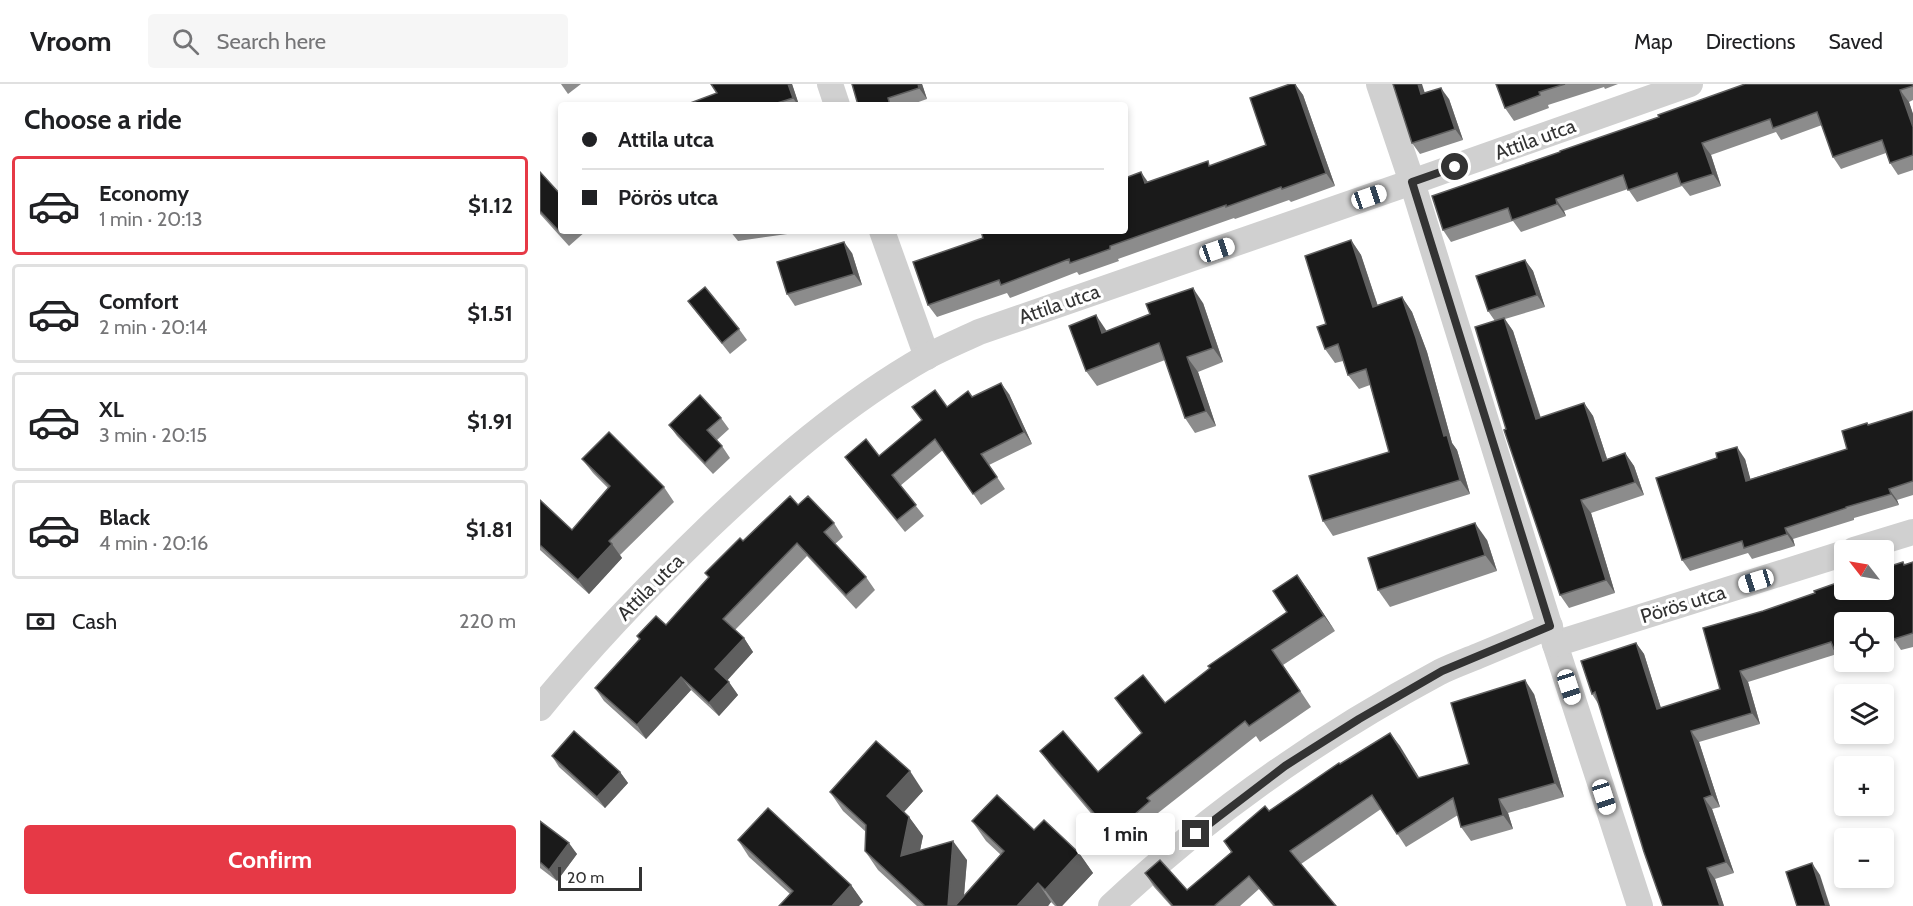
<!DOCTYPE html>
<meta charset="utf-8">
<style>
body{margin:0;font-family:Cabin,sans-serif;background:#f6f6f6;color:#202124;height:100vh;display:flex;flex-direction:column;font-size:22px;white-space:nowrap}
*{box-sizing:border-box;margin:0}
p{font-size:20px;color:#757577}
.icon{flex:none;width:33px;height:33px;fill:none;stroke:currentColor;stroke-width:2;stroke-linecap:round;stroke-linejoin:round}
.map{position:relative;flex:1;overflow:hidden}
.panel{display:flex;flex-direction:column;background:#fff;width:540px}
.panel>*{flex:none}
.guide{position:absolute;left:18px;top:18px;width:570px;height:132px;border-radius:6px;box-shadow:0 3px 9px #0003;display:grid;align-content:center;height:132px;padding:0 24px;background:#fff}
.needle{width:39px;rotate:301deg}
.controls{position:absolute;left:1294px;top:456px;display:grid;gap:12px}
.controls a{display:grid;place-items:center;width:60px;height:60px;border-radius:6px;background:#fff;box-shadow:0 3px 9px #0003;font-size:30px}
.scale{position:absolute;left:18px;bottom:15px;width:84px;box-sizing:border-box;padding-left:6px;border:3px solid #333;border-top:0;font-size:16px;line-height:21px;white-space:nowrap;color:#333;-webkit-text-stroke:4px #fff;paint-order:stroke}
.end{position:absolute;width:27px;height:27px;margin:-14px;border:8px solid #333;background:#fff;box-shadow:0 0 0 3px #fff}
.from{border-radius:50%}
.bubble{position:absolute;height:42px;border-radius:6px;background:#fff;box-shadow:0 3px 9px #0003;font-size:20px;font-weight:800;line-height:42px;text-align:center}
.car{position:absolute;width:18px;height:36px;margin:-18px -9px;border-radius:8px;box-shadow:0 0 4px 2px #0007;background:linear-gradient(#fff 24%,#345 0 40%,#fff 0 76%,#345 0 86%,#fff 0)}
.guide b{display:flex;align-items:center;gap:21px;height:57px;font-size:22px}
.guide b+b{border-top:2px solid #e0e0e0}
.guide i{width:15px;height:15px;background:#202124}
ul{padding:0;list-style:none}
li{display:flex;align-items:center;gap:18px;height:99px;margin:0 12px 9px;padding:0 12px;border:3px solid #e0e0e0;border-radius:6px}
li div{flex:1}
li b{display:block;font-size:22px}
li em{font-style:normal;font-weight:800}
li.on{border-color:#e63946}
li>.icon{width:54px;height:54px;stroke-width:1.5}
h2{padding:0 24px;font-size:27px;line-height:72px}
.pay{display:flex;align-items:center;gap:15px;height:66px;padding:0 24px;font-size:22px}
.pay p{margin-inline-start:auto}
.button{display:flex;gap:12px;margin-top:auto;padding:12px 24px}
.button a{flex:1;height:69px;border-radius:6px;background:#e63946;color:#fff;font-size:24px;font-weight:800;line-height:69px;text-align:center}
header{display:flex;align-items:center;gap:36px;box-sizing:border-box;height:84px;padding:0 30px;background:#fff;border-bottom:2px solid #e0e0e0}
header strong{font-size:28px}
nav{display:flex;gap:33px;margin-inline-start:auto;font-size:21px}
.search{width:420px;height:54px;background:#f6f6f6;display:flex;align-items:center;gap:15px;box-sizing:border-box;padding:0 21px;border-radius:6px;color:#757577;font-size:22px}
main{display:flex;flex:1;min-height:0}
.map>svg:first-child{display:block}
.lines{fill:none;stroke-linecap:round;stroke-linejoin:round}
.minor{stroke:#d0d0d0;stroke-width:26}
.wall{fill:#8c8c8c}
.shaded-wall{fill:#5f5f5f}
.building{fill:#1a1a1a;stroke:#5f5f5f;stroke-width:1.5}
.route{stroke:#333;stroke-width:8}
.labels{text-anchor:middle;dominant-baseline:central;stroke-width:6;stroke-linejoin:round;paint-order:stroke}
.street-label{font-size:20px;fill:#333;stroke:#fff}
</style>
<header>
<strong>Vroom</strong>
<div class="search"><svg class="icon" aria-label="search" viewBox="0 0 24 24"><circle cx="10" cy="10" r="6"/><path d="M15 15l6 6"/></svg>Search here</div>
<nav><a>Map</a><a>Directions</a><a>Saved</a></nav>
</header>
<main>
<section class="panel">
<h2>Choose a ride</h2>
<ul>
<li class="on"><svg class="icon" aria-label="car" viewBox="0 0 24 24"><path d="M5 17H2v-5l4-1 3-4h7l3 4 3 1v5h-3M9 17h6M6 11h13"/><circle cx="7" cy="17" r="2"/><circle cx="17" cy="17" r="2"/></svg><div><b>Economy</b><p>1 min · 20:13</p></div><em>$1.12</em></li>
<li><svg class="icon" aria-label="car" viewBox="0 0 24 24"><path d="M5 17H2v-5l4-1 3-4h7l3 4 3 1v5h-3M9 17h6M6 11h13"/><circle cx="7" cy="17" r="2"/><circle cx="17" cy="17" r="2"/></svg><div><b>Comfort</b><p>2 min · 20:14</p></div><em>$1.51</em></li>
<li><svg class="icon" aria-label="car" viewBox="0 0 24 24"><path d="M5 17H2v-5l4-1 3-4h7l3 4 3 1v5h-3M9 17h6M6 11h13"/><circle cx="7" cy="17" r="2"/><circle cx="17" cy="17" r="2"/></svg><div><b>XL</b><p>3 min · 20:15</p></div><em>$1.91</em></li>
<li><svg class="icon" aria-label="car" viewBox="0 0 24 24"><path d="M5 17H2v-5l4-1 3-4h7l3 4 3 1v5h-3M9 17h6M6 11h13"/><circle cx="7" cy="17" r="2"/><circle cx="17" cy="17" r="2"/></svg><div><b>Black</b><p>4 min · 20:16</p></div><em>$1.81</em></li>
</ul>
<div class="pay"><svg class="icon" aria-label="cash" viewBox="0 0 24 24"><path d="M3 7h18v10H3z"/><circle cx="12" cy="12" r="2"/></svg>Cash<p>220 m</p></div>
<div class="button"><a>Confirm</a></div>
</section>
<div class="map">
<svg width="1373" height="822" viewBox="0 0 1373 822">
<rect width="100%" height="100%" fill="#fff"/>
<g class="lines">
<g class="minor">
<polyline points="290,0 297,21"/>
<polyline points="839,0 872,98 1015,560 1100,822"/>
<polyline points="342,147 387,273"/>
<polyline points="1314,466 1373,448"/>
<polyline points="1015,560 1305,469"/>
<path d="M0,624C52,560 109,501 168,444C234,381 305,319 386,273C403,264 422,256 439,248L872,98L1150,0"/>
<path d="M571,822C669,730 782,651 900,588C912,582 926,577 938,572C962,562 986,552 1010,542"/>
</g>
</g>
<g class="wall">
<polygon points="21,0 41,0 28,10"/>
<polygon points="171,0 252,0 259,21 145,21 177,9"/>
<polygon points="382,0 387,15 370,21 318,21"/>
<polygon points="750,0 755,0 763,11 795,102 751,118 749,116 695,135 694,134 578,175 579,177 539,191 537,188 470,214 467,209 397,233 388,221 443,154 585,147 608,98 671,82 726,61"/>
<polygon points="956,0 1078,0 1065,5 1064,3 1008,21 1009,24 974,37 965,24"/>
<polygon points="1373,0 1373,16 1369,18 1373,30 1373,86 1358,91 1350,79 1346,69 1301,85 1293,73 1282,41 1241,56 1236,48 1171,71 1181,102 1150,112 1142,102 1097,118 1088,105 1024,127 1026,132 981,148 973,137 911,158 903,146 892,112"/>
<polygon points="885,9 909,15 923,56 880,70 872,59"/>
<polygon points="0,88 21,111 21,147 46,147 29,162 0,130"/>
<polygon points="190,147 269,147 198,157"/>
<polygon points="811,156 821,171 838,222 862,213 872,228 887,268 912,359 917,366 930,410 793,452 783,437 849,368 830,301 819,305 808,291 803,277 795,279 785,265 786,240"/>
<polygon points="312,169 322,201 255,222 247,210"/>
<polygon points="985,176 993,187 1005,223 965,235 973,247 1001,334 1044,319 1053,332 1067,375 1085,369 1094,382 1104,411 1051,429 1075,509 1029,524 1020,511 966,345 955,237 948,227"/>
<polygon points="148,217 199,245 207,256 190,270"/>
<polygon points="663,219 683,278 658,288 676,342 655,349 645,334 625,276 557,302 546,287 566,247"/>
<polygon points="469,310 492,360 449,381 465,405 441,421 403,366 360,402 384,432 365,448 313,384 305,373 339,372 407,323 432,313"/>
<polygon points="1373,327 1373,411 1357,416 1359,421 1314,434 1314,436 1253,455 1255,462 1212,475 1208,469 1150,487 1142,476 1177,374 1205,375 1210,395 1307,365 1329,341"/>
<polygon points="181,334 189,345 177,356 182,362 190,374 173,390 137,352 129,341"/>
<polygon points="42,375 124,403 134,418 80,471 82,474 49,510 0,466 0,416 32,446 68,404 53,389"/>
<polygon points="258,421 294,439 303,453 295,460 326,493 335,506 316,525 267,472 195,546 204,554 213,568 187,596 198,611 179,632 151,606 106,655 64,617 55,604 99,555 97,552 126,541 169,493 165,489 203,457"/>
<polygon points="947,456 957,487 850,523 838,506"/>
<polygon points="1373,478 1373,563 1361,566 1355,557 1344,561 1344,538 1305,538 1305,575 1301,576 1297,570 1208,598 1220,640 1159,658 1180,723 1172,725 1194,789 1175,795 1184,822 1052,610 1096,559 1104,570 1121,624 1180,605 1223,527"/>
<polygon points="768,506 795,547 743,581 771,623 720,658 716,652 618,729 621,732 582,766 511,682 500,667 558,688 602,649 575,614 625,619 747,528"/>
<polygon points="994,610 1024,713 968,729 973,745 931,757 921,743 918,731 866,763 841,725 761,780 796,822 733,822 719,805 700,822 631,822 614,803 605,789 647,806 691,768 684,757 800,680 850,649 879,694 929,680"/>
<polygon points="12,672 80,688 88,699 65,724 19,683"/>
<polygon points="383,707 364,728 369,733 383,752 380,766 427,776 424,812 461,771 446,757 432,737 494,746 539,769 553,789 522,822 515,822 511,818 508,822 377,822 338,786 325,767 326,748 303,727 290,708"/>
<polygon points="0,737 37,770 17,797 0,784"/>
<polygon points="198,756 311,801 323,818 250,810 209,773"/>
</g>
<g class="shaded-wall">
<polygon points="248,0 252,0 259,21 258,21 253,14"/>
<polygon points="378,0 382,0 387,15 379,4"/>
<polygon points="755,0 763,11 795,102 786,89"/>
<polygon points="878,0 882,0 889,22 881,10"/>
<polygon points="901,4 909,15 923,56 915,45"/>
<polygon points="1360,6 1369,18 1373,30 1373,43"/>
<polygon points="1162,59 1171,71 1181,102 1173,90"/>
<polygon points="601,88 610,101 605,99"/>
<polygon points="1016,115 1024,127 1026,132 1017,120"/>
<polygon points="811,156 821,171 843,238 833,223"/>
<polygon points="304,158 312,169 322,201 314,190"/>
<polygon points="985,176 993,187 1005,223 997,211"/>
<polygon points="653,204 663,219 683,278 673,264"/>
<polygon points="862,213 872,228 887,268 912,359 917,366 930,410 920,396 904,352"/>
<polygon points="556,231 566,246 573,263 562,249"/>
<polygon points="964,234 973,247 1005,348 996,335"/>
<polygon points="647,273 658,288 676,342 666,327"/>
<polygon points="461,299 469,310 492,360 484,348"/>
<polygon points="1044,319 1053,332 1072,390 1063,377"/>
<polygon points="1197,363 1205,375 1214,408 1206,397"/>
<polygon points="1085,369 1094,382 1104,411 1095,398"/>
<polygon points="1349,405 1357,416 1359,421 1351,410"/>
<polygon points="1041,416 1051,429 1075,509 1066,496"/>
<polygon points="935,439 947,456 957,487 945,471"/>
<polygon points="1245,444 1253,455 1255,462 1247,450"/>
<polygon points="72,460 82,474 49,510 38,496"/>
<polygon points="757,491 768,506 795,547 784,532"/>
<polygon points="204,554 213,568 185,599 175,585"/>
<polygon points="1096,559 1104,570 1125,637 1117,625"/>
<polygon points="1200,587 1208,598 1220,640 1212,629"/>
<polygon points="141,593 151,606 106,655 97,641"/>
<polygon points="985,596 994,610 1024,713 1015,699"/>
<polygon points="189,598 198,611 179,632 169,619"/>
<polygon points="1151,647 1159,658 1180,723 1172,711"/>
<polygon points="850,649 860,662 888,708 878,694"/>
<polygon points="370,687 383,707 360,732 347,712"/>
<polygon points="80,688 88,699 65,724 57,713"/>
<polygon points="1164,714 1172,725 1194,789 1186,778"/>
<polygon points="959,715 968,729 973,745 963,731"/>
<polygon points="369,733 383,752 375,791 361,772"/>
<polygon points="413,757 427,776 423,822 408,822"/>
<polygon points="29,759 37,770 17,797 9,786"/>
<polygon points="539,769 553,789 522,822 517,822 505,806"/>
<polygon points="1272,779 1280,791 1290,822 1286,822"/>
<polygon points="1167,784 1175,795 1184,822 1180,822"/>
<polygon points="498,799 511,818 508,822 477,822"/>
<polygon points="311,801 323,818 319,822 292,822"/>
</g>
<g class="building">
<polygon points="171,0 248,0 253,14 231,21 145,21 177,9"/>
<polygon points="312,0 378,0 379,4 348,14 350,21 318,21"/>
<polygon points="750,0 755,0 786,89 742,105 741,103 686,123 686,121 570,162 570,165 530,179 529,175 461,201 459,196 388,221 373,178 443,154 441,147 476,147 477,148 481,147 585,147 585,94 601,88 605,99 668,77 669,82 726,61 710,14"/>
<polygon points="853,0 878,0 881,10 901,4 915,45 872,59"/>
<polygon points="956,0 1025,0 999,8 1000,11 965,24"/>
<polygon points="1205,0 1373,0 1373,2 1360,6 1373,43 1373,71 1350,79 1342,56 1293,73 1277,28 1233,44 1230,35 1162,59 1173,90 1141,100 1137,89 1088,106 1083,91 1016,115 1017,120 972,136 968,124 903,146 892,112 1020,68 1020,67 1119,33 1118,31"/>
<polygon points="0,88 21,111 21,143 18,146 0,127"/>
<polygon points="811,156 833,223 862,213 876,254 904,352 907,351 920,396 783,437 769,392 849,368 826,285 808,291 798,260 785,265 777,243 786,240 765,172"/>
<polygon points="304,158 314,190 247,210 237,178"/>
<polygon points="985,176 997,211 948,227 936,192"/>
<polygon points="165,203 199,245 182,259 148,217"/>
<polygon points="653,204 673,264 647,273 666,327 645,334 619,259 546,287 529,242 556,231 562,249 610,230 606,220"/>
<polygon points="964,234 996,335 1044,319 1063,377 1085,369 1095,398 1041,416 1066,496 1020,511 964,346 966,345 935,243"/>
<polygon points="461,299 484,348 441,370 457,393 433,410 395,355 352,391 376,421 357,436 305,373 326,355 339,372 382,336 372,323 395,306 407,323 428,307 432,313"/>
<polygon points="160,311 181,334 167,346 182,362 165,379 129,341"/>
<polygon points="1373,327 1373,397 1349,405 1351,410 1306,423 1306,424 1245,444 1247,450 1204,464 1202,457 1142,476 1116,394 1177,374 1176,369 1197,363 1206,397 1307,365 1302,347 1327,339 1328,341"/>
<polygon points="69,348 124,403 69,457 72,460 38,496 0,461 0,416 32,446 70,402 42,375"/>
<polygon points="250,412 258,421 268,412 294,439 284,448 326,493 306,511 257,459 183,535 204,554 175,585 189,598 169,619 141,593 97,641 55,604 100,555 97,552 116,532 126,541 169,493 165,489 200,454 203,457"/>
<polygon points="935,439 945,471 838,506 828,474"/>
<polygon points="1363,478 1364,481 1373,478 1373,549 1354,555 1350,545 1344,547 1344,538 1305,538 1305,561 1294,565 1291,558 1200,587 1212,629 1151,647 1172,711 1164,714 1186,778 1167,784 1180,822 1123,822 1104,768 1055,608 1052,610 1041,577 1096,559 1117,625 1180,605 1163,544 1223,527 1275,509 1274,507 1305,496 1305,506 1344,506 1344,484"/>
<polygon points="757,491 784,532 732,566 760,607 709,642 705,637 607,714 610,717 572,750 500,667 523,647 558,688 602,649 575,614 603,591 625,619 670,584 668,582 747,528 733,507"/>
<polygon points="985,596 1015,699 959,715 963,731 921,743 913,714 857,750 832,711 750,767 796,822 735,822 709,792 674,822 633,822 605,789 620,776 647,806 692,768 684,757 725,722 729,727 799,679 800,680 850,649 878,694 929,680 911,619"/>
<polygon points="34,647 80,688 57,713 12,672"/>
<polygon points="336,657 370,687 347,712 369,733 361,772 413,757 408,822 385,822 325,767 326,741 290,708"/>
<polygon points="457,711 494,746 504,736 539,769 505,806 498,799 477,822 415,822 464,767 432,737"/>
<polygon points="228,724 311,801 292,822 239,822 253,807 198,756"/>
<polygon points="0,737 29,759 9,786 0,778"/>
<polygon points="1272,779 1286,822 1257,822 1246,788"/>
</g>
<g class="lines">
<polyline class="route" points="656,750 745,682 819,635 902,587 1010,542 872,98 915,83"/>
</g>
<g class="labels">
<g class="street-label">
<text transform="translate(995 55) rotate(-20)">Attila utca</text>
<text transform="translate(519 220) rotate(-19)">Attila utca</text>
<text transform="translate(110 503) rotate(-45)">Attila utca</text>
<text transform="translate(1143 520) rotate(-17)">Pörös utca</text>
</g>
</g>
</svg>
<div class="controls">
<a><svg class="needle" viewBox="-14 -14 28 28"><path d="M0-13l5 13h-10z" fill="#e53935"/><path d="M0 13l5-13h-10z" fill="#757577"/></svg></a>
<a><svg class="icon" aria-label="locate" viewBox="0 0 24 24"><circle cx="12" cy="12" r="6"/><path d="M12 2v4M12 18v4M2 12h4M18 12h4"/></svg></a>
<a><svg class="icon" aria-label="layers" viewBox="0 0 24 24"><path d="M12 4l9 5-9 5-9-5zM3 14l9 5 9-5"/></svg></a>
<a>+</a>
<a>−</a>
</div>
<div class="scale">20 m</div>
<i class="end from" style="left:915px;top:83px"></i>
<i class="end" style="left:656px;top:750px"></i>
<div class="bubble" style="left:536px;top:729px;width:99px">1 min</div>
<i class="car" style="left:829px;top:113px;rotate:71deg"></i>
<i class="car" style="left:677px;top:166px;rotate:71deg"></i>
<i class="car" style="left:1216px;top:497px;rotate:253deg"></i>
<i class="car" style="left:1029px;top:603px;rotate:162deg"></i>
<i class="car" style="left:1064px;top:713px;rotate:162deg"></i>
<div class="guide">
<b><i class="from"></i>Attila utca</b>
<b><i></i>Pörös utca</b>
</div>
</div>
</main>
